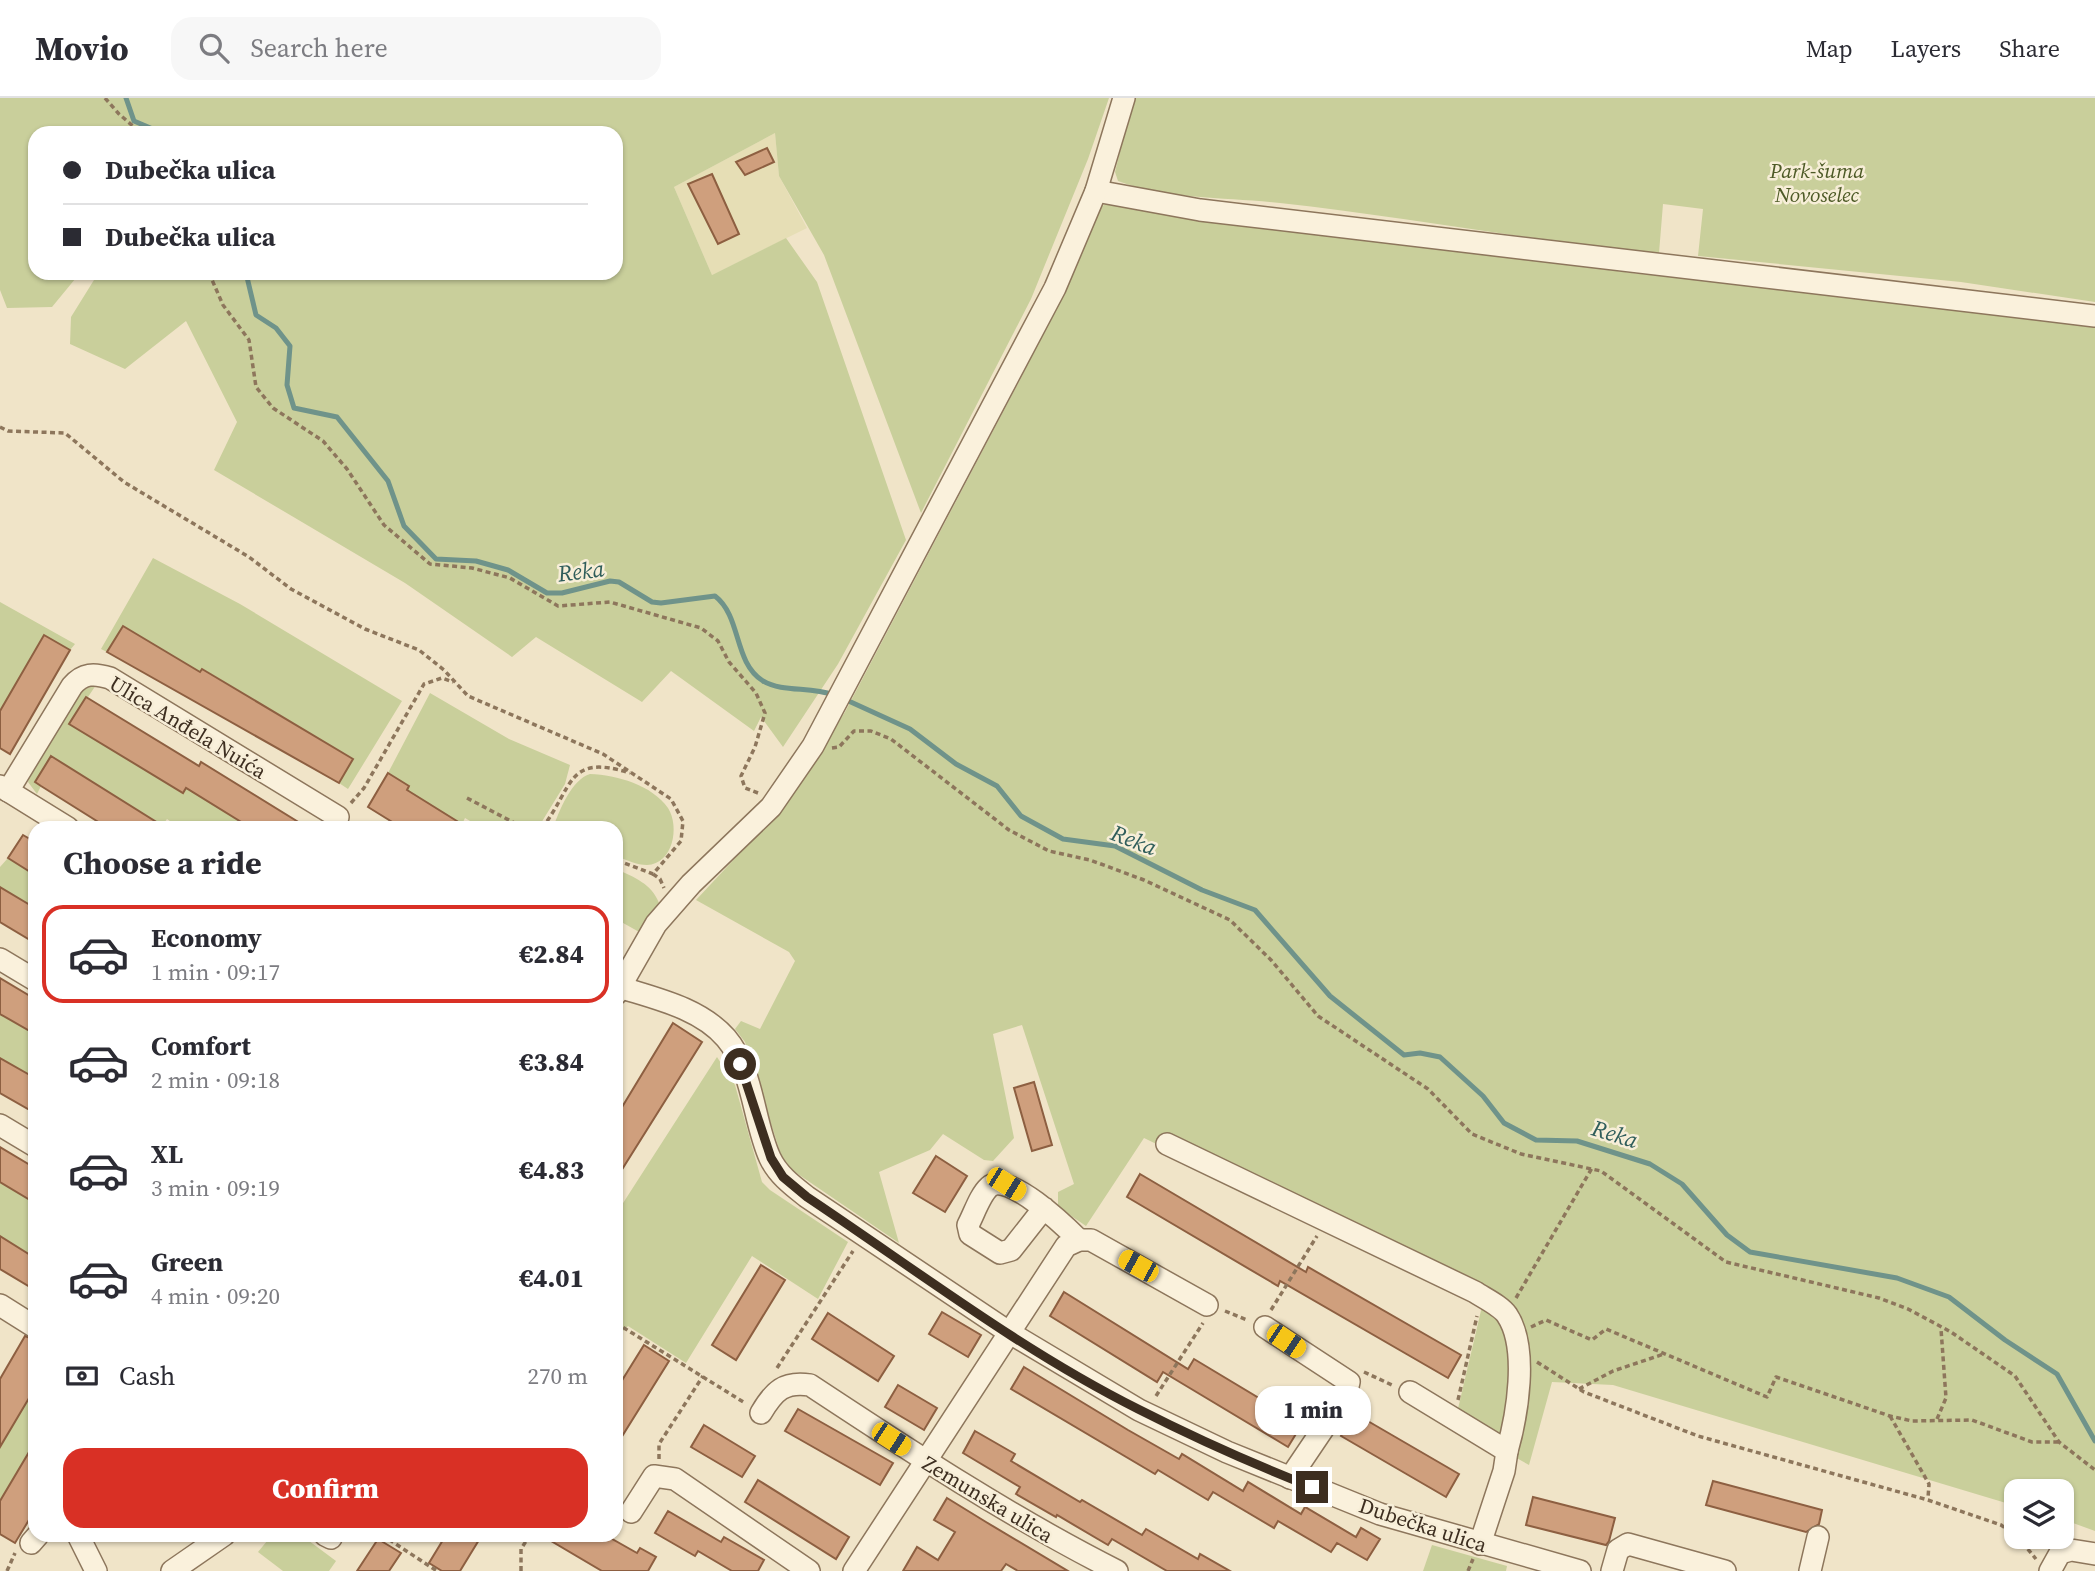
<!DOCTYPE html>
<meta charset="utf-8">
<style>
body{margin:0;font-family:"Source Serif 4",serif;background:#f7f7f7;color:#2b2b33;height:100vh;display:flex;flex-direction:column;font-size:26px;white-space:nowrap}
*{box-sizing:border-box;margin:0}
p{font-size:23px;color:#7c7c81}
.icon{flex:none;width:38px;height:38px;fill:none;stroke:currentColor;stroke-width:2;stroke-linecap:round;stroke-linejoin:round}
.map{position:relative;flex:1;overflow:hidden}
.sheet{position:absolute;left:28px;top:723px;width:595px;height:721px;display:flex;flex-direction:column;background:#fff;border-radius:21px;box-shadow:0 2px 5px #0004}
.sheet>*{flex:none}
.hud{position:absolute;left:28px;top:28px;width:595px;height:154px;border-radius:21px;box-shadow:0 2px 5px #0004;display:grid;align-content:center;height:154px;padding:0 35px;background:#fff}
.buttons{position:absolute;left:2004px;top:1381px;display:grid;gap:14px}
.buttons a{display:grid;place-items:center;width:70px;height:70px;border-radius:14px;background:#fff;box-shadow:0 2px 5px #0004;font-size:35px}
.end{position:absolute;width:32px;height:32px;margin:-16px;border:9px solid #3d2e20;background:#fff;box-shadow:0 0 0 4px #fff}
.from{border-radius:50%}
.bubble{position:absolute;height:49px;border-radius:21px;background:#fff;box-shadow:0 2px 5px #0004;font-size:23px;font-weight:800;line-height:49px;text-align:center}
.car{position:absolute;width:21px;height:42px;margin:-21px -10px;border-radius:9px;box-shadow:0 0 5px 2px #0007;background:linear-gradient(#f5c518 24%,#345 0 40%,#f5c518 0 76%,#345 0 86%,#f5c518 0)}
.hud b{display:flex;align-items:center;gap:24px;height:66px;font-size:26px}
.hud b+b{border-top:2px solid #e1e1e2}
.hud i{width:18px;height:18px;background:#2b2b33}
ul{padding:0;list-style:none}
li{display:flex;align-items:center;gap:21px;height:98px;margin:0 14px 10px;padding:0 21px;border:4px solid transparent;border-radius:21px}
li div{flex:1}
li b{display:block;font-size:26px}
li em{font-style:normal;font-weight:800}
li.selected{border-color:#d93025}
li>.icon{width:63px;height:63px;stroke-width:1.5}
h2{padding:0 35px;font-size:32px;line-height:84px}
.pay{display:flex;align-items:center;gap:18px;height:77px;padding:0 35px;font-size:26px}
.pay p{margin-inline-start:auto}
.button{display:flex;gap:14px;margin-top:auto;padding:14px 35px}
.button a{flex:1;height:80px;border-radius:21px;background:#d93025;color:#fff;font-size:28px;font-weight:800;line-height:80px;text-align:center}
header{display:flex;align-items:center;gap:42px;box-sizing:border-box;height:98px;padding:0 35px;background:#fff;border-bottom:2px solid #e1e1e2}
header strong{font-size:33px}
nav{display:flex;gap:38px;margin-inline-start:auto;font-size:24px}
.search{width:490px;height:63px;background:#f7f7f7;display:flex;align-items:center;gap:18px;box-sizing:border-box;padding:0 24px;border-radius:21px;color:#7c7c81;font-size:26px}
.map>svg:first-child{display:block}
.farmland{fill:#e6deb5}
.green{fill:#c9cf9b}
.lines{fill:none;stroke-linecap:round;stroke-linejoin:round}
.stream{stroke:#6f938a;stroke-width:5}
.building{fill:#cf9f7d;stroke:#8d5f41;stroke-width:2}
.minor-casing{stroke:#8d765c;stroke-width:24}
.path{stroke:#8d765c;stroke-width:3.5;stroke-dasharray:5 3.5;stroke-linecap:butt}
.minor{stroke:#faf1dc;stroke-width:21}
.route{stroke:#3d2e20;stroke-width:9}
.labels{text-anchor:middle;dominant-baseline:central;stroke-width:5;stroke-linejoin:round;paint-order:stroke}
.park-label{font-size:21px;font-style:italic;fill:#4d5a26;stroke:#f7eed8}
.street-label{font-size:21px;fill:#3d2e20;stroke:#f7eed8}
.water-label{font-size:23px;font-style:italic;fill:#2f5d5a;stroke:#f7eed8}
</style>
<header>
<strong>Movio</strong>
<div class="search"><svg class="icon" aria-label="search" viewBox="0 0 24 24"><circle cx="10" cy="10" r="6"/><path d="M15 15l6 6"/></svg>Search here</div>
<nav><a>Map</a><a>Layers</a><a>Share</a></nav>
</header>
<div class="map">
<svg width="2095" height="1473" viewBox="0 0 2095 1473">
<rect width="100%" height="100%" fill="#f0e4c8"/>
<polygon class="farmland" points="775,35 779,78 807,130 712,177 674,89"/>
<g class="green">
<polygon points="0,0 1109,0 1088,61 1031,201 921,415 824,157 779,78 775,35 674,89 712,177 786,140 817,184 906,442 838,566 783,649 761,619 754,633 671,573 642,604 536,539 512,559 405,485 214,372 237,324 186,223 125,271 70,246 71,219 94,182 93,175 616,175 616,35 35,35 35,175 80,175 52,209 7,210 0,192"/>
<path d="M1133,0H2095V204L1961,184L1698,158L1703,111L1663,106L1659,155C1532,143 1407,119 1280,105C1226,99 1170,102 1118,83L1115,74Z"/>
<polygon points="1108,104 1639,176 1741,180 2095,224 2095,1433 2062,1421 2062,1393 2016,1393 2016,1408 1613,1287 1552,1284 1529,1367 1513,1358 1529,1305 1525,1262 1515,1220 1144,1040 1086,1128 1058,1109 1058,1094 1074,1086 1022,927 993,936 1014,1040 993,1063 984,1062 943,1036 930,1052 879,1074 899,1145 792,1072 781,1057 745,944 735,931 741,923 760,931 795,863 789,854 696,802 783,709 845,614 1022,278 1100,110"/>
<polygon points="153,460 240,506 402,603 348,691 339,685 353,661 203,571 200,575 123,528 107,554 101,551"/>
<polygon points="0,504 75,546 70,552 44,537 0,613"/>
<polygon points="96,587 70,626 183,695 186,690 251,730 180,730 167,721 162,728 51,659 35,684 41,688 37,696 28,684 30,676 80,593"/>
<polygon points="430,595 509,641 570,667 565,686 538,730 482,730 465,720 462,726 406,692 409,688 388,675"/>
<path d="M590,676C617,677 652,687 668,710C680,729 673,766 647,767C637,767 626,762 616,758V730H553C559,713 572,681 590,676Z"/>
<polygon points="8,760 35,777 35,810 0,789 0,769"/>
<path d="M616,771C634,779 652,786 659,805L641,835L616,821Z"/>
<polygon points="0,916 35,936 35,980 0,960"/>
<polygon points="717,959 735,987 762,1084 770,1092 848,1144 818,1201 752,1158 686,1265 628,1228 622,1234 616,1230 616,1116"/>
<polygon points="0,1084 35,1105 35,1160 0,1138"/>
<path d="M1483,1204C1493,1214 1506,1225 1509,1239C1516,1272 1511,1310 1507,1343L1457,1315Z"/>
<polygon points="35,1290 35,1344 0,1403 0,1349"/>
<polygon points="272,1437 301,1437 336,1463 329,1473 283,1473 258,1454"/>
<polygon points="1432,1447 1507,1468 1506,1473 1423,1473"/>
</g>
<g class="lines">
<g class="stream">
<polyline points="126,0 134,23 162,35"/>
<path d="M246,175L256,217L276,230L290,248L287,287L294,310L337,319L388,383L404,428L436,461L476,463L508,472L547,495H562L610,483L619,484L652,504L661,505L715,498C742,519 733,564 763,583C783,595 811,588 833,597"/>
<polyline points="842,600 910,631 956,666 997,688 1021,718 1063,741 1115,748 1202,792 1255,812 1330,898 1404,957 1420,955 1440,959 1483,998 1504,1025 1536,1042 1577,1043 1650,1066 1682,1086 1727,1137 1750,1154 1897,1180 1949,1199 2005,1242 2057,1276 2095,1343"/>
</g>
</g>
<g class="building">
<polygon points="767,50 774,64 745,77 736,64"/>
<polygon points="712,76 739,136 718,146 688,86"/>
<polygon points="123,528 200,574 202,571 353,661 339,685 107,554"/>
<polygon points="44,537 70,552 10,656 0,650 0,613"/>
<polygon points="86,599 199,668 201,664 308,730 251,730 186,690 183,695 69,626"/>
<polygon points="51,658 166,730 108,730 41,688 35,684"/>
<polygon points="388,675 409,688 407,692 468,730 402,730 368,709"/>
<polygon points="23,737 35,744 35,777 8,760"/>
<polygon points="0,789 35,810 35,845 0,824"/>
<polygon points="0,880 35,901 35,936 0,916"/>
<polygon points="673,925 702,944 616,1081 616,1019"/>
<polygon points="0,960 35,980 35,1015 0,995"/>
<polygon points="1034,984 1052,1047 1032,1053 1014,990"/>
<polygon points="0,1049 35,1070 35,1105 0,1084"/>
<polygon points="936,1058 967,1078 945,1114 913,1095"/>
<polygon points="1140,1076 1306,1174 1308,1169 1461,1257 1448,1280 1280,1183 1278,1188 1127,1099"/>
<polygon points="0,1138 35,1160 35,1192 0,1171"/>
<polygon points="761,1167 785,1182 736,1262 712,1247"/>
<polygon points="1064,1194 1188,1271 1194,1261 1302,1326 1288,1349 1163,1274 1157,1284 1050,1218"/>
<polygon points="942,1214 981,1237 968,1259 929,1236"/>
<polygon points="828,1215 894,1258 878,1283 812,1241"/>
<polygon points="25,1238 35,1242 35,1290 0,1349 0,1281"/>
<polygon points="644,1247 669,1263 616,1348 616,1292"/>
<polygon points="1024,1269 1128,1332 1179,1361 1182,1356 1243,1393 1248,1384 1301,1416 1305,1409 1356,1439 1361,1430 1380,1441 1367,1462 1337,1445 1331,1454 1278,1423 1274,1430 1213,1394 1208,1402 1158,1372 1155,1376 1011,1291"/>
<polygon points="898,1287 937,1310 924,1332 885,1309"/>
<polygon points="798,1311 893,1365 880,1387 785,1333"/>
<polygon points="1354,1315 1459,1376 1446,1399 1341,1338"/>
<polygon points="704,1327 755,1358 742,1379 691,1349"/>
<polygon points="975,1333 1015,1356 1011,1363 1080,1404 1082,1402 1142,1437 1146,1431 1198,1461 1200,1456 1230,1473 1167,1473 1112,1441 1108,1447 1057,1417 1056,1419 1016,1396 1020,1389 963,1355"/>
<polygon points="35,1344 35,1412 15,1445 0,1436 0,1403"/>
<polygon points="758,1382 849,1439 836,1461 745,1404"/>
<polygon points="1713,1383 1822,1412 1819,1426 1806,1434 1706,1407"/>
<polygon points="1533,1399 1615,1420 1609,1443 1606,1447 1526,1427"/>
<polygon points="947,1400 986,1424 1068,1473 1018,1473 1006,1466 1001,1473 903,1473 917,1449 938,1462 955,1434 934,1422"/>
<polygon points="668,1413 721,1444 724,1439 764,1462 758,1473 732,1473 698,1453 695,1458 655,1435"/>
<polygon points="446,1437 482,1437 460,1473 442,1473 429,1465"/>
<polygon points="541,1437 605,1437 637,1455 640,1450 656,1459 648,1473 602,1473"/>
<polygon points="378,1441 401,1455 389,1473 357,1473"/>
</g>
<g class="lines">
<g class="minor-casing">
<g id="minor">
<polyline points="1096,93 1200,112 2095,218"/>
<polyline points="0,688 68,730"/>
<path d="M8,693L72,588C83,575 94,575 110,580L338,719"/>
<polyline points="0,861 35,882"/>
<path d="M616,888C653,900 699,909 726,940C754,973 753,1023 770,1060C778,1077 793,1088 807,1099L1010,1235L1139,1312L1227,1354L1380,1416L1580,1473"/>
<polyline points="616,896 656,826 691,786 771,709 813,648 1055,190 1096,93 1124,0"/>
<polyline points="0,1027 35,1048"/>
<path d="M1167,1046L1475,1194C1484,1200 1501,1208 1507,1217C1529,1250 1517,1318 1507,1353"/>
<path d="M1044,1110L1011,1152L1000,1155L970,1136L968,1127C974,1116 980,1097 989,1089C1007,1072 1066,1129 1079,1142"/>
<polyline points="0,1207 35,1229"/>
<polyline points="1265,1229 1349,1284 1346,1297 1290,1380"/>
<polyline points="1410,1294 1507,1353 1504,1373 1480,1446"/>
<path d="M761,1315C774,1293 784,1283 810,1287C910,1353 1010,1419 1117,1473"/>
<polyline points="631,1414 654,1378 675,1381 809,1473"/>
<polyline points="78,1437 96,1473"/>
<polyline points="325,1437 331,1440"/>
<polyline points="31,1445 38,1437"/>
<polyline points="172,1473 224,1437"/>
<polyline points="854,1473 1066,1148 1079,1142 1091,1142 1207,1207"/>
<polyline points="1612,1473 1618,1452 1628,1446 1725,1473"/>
<polyline points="1810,1473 1818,1439"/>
<polyline points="2050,1473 2060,1455 2071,1452 2095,1456"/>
</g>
</g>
<g class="path">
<polyline points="105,0 119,16 141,35"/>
<polyline points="209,175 223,207 249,242 256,289 273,310 323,343 347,371 384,427 430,466 472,470 510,480 558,508 610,504 701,530 718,543 729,564 756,595 765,615 755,649 741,678 745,690 758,695"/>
<polyline points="0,329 8,333 65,335 124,384 249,459 291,491 365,531 419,552 444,572 468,598 603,656 671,701 683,723 681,743 653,776 616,762"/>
<polyline points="832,650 839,649 854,633 871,633 891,641 1009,732 1049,753 1090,762 1144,782 1230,822 1271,862 1318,918 1428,991 1472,1036 1521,1056 1601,1073 1726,1164 1879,1200 1908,1211 1951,1234 2015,1278 2059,1344 2095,1372"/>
<polyline points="467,700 524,730"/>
<polyline points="351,705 364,690 424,586 442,580 453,584"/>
<path d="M542,730C574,689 566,655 630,675"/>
<polyline points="653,776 660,781 664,790"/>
<polyline points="1516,1200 1592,1070"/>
<polyline points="1271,1212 1317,1138"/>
<polyline points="1225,1213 1247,1222"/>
<polyline points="616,1225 745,1305"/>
<polyline points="1531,1229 1546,1222 1592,1242 1606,1231 1767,1299 1776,1279 1890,1318 1912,1323 1972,1322 2032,1344 2058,1344"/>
<polyline points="1537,1264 1584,1294 1698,1338 1928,1402 2001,1427 2016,1438"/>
<polyline points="777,1270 853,1153"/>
<polyline points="1364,1274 1392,1287"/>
<polyline points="1579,1291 1613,1273 1664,1256"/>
<polyline points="1156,1298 1203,1225"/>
<polyline points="1458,1302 1477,1218"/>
<polyline points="1890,1318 1929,1386 1928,1400"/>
<polyline points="1937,1321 1946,1300 1941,1231"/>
<polyline points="659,1361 659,1346 703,1278"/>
<polyline points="382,1437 437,1473"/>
<polyline points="2017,1438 2036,1461"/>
<polyline points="7,1473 15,1455"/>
<polyline points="521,1473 521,1451 530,1437"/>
<polyline points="1468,1473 1473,1461"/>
</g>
<use href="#minor" class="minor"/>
</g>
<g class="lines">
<path class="route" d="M740,966L771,1060L783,1079L807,1099C915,1171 1022,1253 1138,1311C1195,1340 1253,1366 1312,1389"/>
</g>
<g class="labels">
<g class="park-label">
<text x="1817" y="72">Park-šuma<tspan x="1817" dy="24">Novoselec</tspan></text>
</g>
<g class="street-label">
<text transform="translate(188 629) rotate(31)">Ulica Anđela Nuića</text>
<text transform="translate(988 1401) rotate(31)">Zemunska ulica</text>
<text transform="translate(1423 1427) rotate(18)">Dubečka ulica</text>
</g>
<g class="water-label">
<text transform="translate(581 473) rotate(-7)">Reka</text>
<text transform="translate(1134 742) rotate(21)">Reka</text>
<text transform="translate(1615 1036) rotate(17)">Reka</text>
</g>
</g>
</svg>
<div class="buttons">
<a><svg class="icon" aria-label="layers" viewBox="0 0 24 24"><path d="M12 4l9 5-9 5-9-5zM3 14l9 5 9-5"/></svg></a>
</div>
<i class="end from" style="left:740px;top:966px"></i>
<i class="end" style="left:1312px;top:1389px"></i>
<div class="bubble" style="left:1255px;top:1288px;width:116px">1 min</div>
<i class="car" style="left:1006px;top:1086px;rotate:122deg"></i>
<i class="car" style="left:1138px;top:1168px;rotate:299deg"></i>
<i class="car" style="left:1286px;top:1243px;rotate:124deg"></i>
<i class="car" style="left:891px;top:1341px;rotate:123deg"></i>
<div class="hud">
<b><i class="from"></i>Dubečka ulica</b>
<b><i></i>Dubečka ulica</b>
</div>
<section class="sheet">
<h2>Choose a ride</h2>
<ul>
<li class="selected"><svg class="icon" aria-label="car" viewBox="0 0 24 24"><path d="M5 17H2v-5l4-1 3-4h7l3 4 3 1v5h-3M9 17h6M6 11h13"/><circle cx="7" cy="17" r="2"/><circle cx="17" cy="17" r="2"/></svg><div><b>Economy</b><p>1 min · 09:17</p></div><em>€2.84</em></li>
<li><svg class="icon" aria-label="car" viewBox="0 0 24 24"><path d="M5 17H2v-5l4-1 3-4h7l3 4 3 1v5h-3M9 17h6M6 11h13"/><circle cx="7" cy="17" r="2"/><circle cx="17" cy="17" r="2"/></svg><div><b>Comfort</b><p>2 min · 09:18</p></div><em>€3.84</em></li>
<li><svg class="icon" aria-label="car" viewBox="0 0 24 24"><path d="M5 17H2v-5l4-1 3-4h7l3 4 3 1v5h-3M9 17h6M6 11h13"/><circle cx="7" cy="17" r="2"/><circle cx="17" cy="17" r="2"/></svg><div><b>XL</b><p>3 min · 09:19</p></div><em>€4.83</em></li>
<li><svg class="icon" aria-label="car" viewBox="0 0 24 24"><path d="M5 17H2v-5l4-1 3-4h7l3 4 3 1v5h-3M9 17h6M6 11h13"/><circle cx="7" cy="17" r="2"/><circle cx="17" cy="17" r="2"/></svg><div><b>Green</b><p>4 min · 09:20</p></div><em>€4.01</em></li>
</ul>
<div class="pay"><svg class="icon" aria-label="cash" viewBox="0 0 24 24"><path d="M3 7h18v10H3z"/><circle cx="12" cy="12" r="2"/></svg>Cash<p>270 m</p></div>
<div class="button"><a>Confirm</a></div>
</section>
</div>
